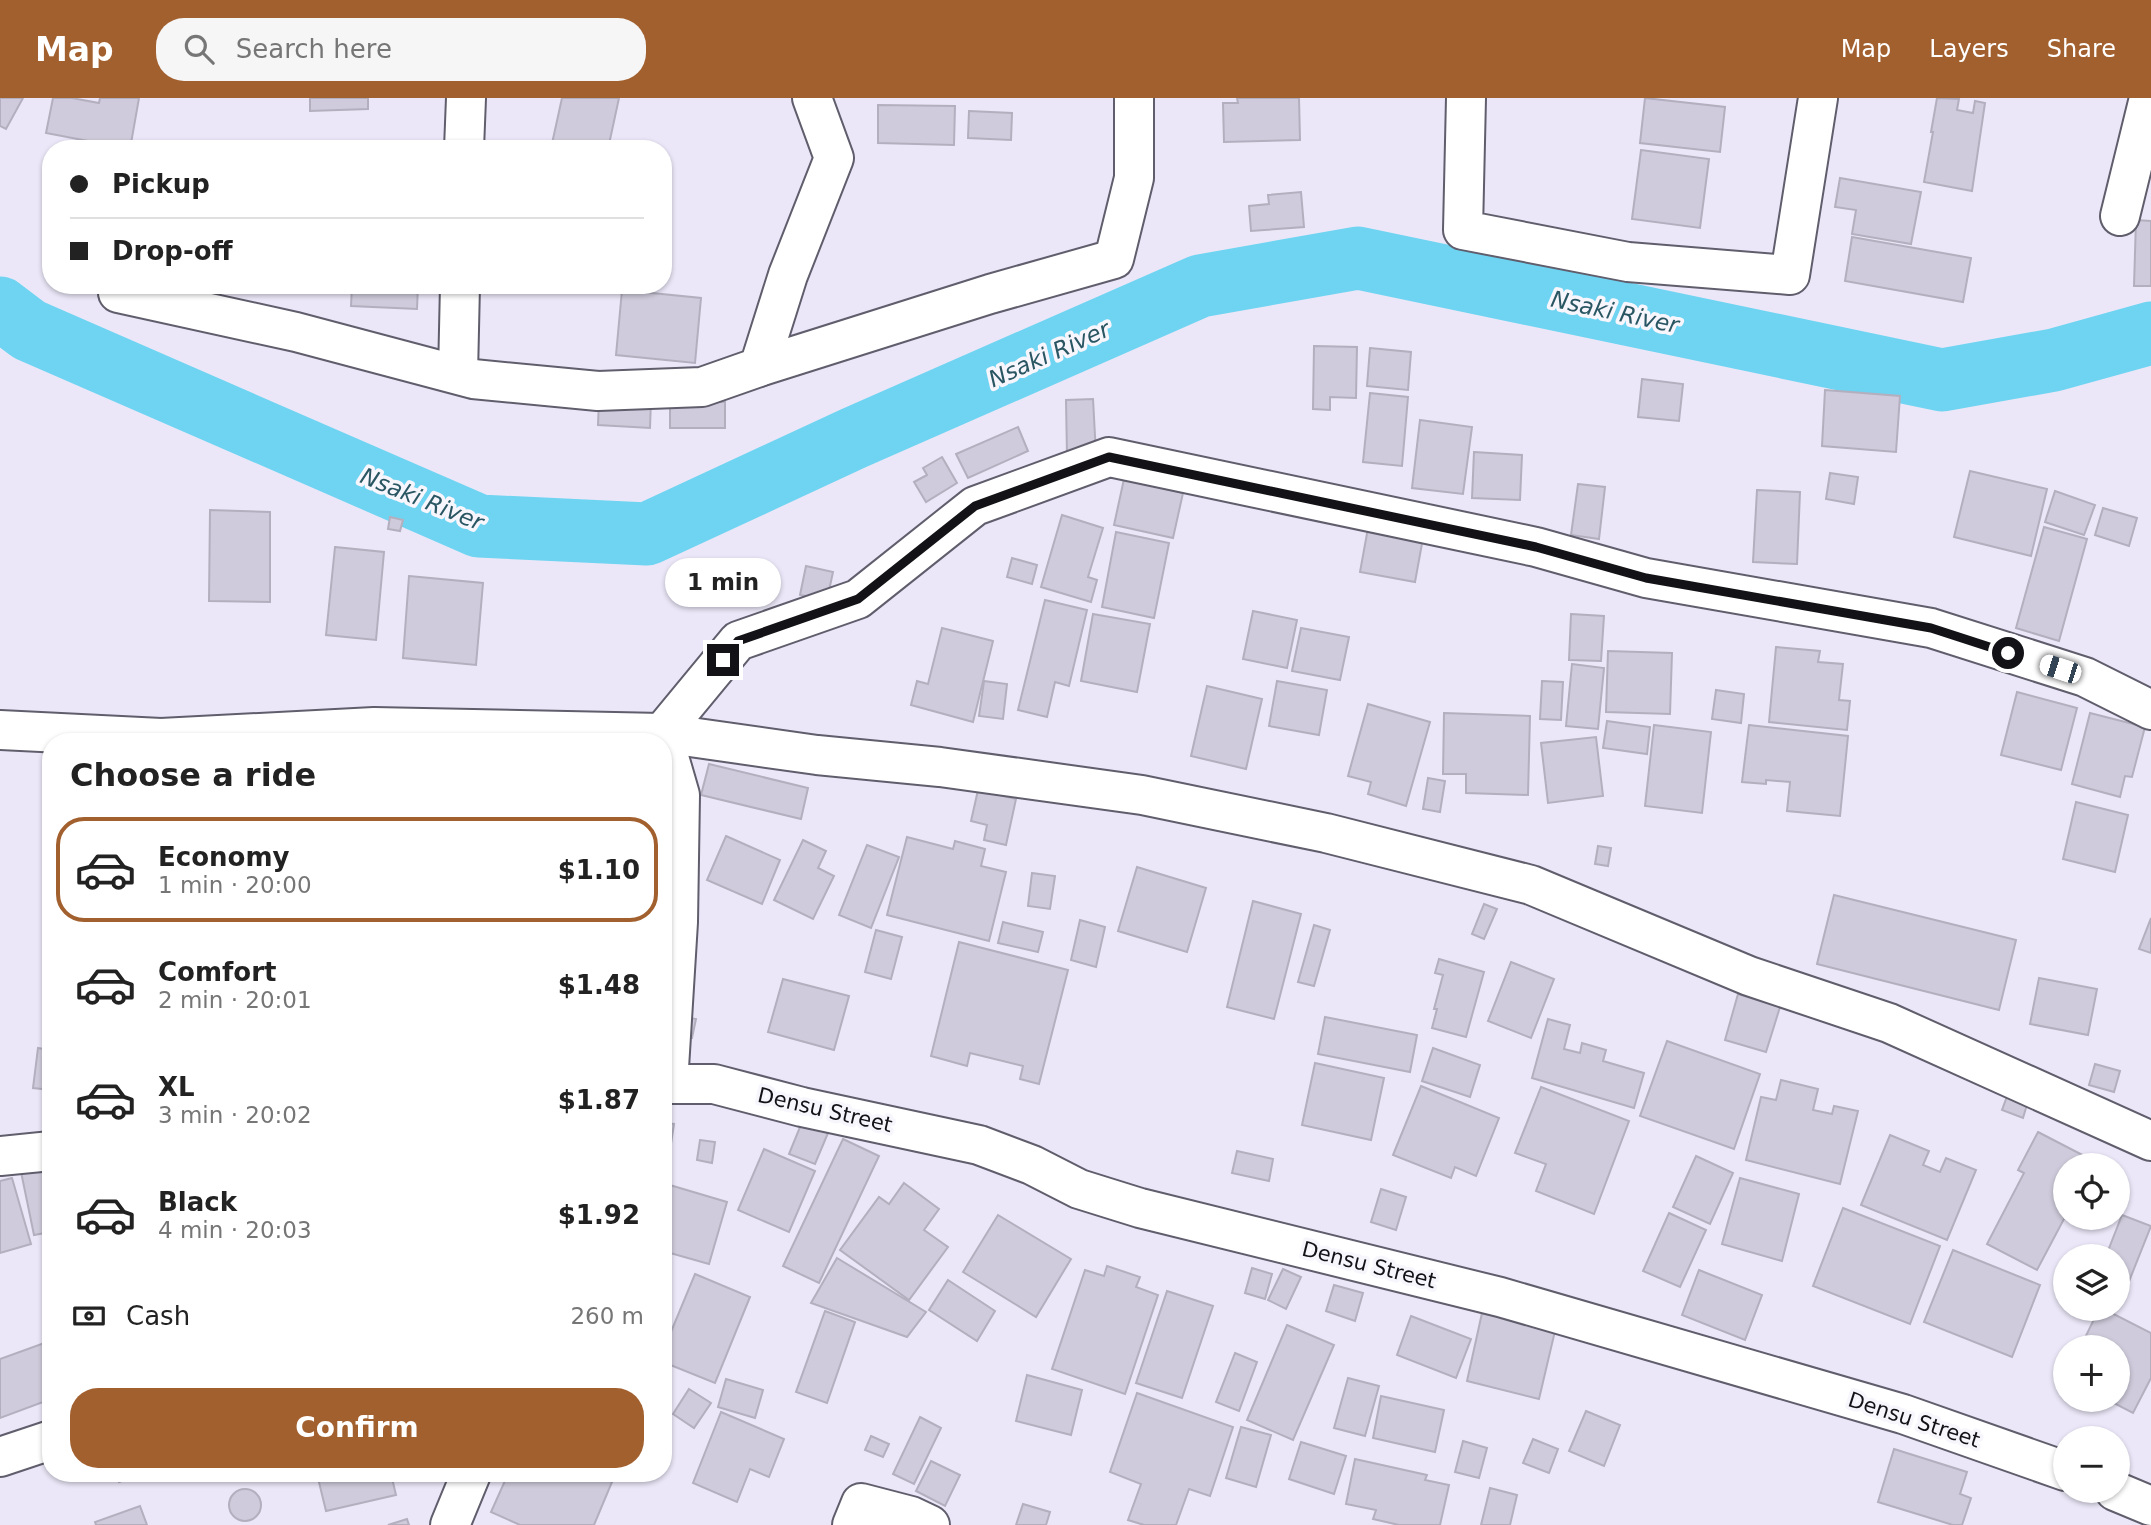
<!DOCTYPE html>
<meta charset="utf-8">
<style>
body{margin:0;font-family:"DejaVu Sans",sans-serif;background:#f6f6f6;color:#222;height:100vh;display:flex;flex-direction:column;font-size:26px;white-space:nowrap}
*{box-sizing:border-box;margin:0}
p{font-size:23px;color:#767676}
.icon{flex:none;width:38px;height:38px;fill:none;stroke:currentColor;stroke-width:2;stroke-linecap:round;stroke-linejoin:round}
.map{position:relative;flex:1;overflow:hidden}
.side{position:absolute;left:42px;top:635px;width:630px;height:749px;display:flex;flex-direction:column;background:#fff;border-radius:28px;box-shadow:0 2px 5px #0004}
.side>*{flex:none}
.top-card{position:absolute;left:42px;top:42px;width:630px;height:154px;border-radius:28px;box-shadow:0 2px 5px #0004;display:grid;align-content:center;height:154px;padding:0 28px;background:#fff}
.fabs{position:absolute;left:2053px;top:1055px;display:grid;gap:14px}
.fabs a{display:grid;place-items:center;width:77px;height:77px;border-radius:50%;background:#fff;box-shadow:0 2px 5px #0004;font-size:35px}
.end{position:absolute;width:32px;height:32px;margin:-16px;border:9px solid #131217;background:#fff;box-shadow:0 0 0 4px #fff}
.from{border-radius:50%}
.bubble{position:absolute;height:49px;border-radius:24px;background:#fff;box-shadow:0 2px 5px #0004;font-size:23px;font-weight:600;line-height:49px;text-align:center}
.car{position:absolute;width:21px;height:42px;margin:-21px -10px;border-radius:9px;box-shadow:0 0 5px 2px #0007;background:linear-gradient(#fff 24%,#345 0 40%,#fff 0 76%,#345 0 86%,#fff 0)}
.top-card b{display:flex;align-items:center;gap:24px;height:66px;font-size:26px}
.top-card b+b{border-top:2px solid #e0e0e0}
.top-card i{width:18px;height:18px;background:#222}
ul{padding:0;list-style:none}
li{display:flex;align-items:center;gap:21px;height:105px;margin:0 14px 10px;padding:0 14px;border:4px solid transparent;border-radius:28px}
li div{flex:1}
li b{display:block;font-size:26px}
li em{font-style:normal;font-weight:600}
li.on{border-color:#a3602f}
li>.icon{width:63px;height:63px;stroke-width:1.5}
h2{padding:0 28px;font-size:32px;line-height:84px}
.pay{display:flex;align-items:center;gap:18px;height:77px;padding:0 28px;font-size:26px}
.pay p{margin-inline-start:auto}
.cta{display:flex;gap:14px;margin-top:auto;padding:14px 28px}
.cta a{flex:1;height:80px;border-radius:28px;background:#a3602f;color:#fff;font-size:28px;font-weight:600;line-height:80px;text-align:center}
header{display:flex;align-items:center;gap:42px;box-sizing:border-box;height:98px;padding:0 35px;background:#a3602f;color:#fff}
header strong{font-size:33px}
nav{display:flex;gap:38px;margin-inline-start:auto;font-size:24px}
.search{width:490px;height:63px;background:#f6f6f6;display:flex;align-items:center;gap:18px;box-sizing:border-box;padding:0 24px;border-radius:28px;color:#767676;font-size:26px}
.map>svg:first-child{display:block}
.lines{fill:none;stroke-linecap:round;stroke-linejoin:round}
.river{stroke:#6ed4f1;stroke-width:63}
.building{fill:#cfcbdc;stroke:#b3afbf;stroke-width:2}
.minor-casing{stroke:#605d6c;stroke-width:42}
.minor{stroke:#fff;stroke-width:38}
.route{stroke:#131217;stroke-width:9}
.labels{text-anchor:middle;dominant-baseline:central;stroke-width:7;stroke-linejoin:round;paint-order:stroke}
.street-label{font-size:21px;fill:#131217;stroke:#f7f6fd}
.water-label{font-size:23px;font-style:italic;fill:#295662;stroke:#f7f6fd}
</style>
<header>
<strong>Map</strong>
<div class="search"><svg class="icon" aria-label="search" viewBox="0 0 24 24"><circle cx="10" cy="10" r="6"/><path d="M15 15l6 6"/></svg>Search here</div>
<nav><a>Map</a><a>Layers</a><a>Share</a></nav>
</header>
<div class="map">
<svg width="2151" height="1427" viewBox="0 0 2151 1427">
<rect width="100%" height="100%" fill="#ebe7f8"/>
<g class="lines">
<polyline class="river" points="0,210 29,232 479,428 647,436 854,340 1200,188 1358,160 1942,282 2054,262 2151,235"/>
</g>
<g class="building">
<polygon points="0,0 23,0 6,31 0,28"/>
<polygon points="53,0 72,0 99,5 100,0 139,0 130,51 46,35"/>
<polygon points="310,0 368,0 368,11 310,13"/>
<polygon points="562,0 619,0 608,51 551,50"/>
<polygon points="1237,0 1299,0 1300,42 1224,44 1223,5 1238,5"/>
<polygon points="1645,0 1725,9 1720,54 1640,45"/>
<polygon points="1937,0 1959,1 1957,12 1973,15 1975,3 1985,5 1972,93 1924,84 1933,34 1931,34"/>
<polygon points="878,7 955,8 954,47 878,45"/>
<polygon points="969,13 1012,15 1011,42 968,40"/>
<polygon points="1641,52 1709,61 1700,130 1632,121"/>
<polygon points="1840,80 1921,94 1911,146 1852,136 1856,112 1835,109"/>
<polygon points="1301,94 1304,129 1251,133 1249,108 1269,106 1268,97"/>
<polygon points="2136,122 2151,123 2151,188 2134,188"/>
<polygon points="1852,139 1971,160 1963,204 1845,183"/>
<polygon points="352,187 418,187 417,211 351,208"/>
<polygon points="622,192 701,200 695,265 616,257"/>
<polygon points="1314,248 1357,249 1356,300 1330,299 1330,312 1313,311"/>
<polygon points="1370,250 1411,254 1408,292 1367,288"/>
<polygon points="1642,281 1683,286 1679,323 1638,319"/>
<polygon points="1825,292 1900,298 1896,354 1822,348"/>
<polygon points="1370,295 1408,299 1402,368 1363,364"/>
<polygon points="599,300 651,302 650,330 598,327"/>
<polygon points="1093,301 1096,356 1067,357 1066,302"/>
<rect x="670" y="304" width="55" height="26"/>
<polygon points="1420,322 1472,329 1463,396 1412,390"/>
<polygon points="1018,329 1028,353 968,380 956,356"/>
<polygon points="1474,354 1522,357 1520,402 1472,400"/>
<polygon points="942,359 957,385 926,404 914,384 927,377 923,370"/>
<polygon points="1970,373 2047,391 2031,458 1954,439"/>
<polygon points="1830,375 1858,379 1854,406 1826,401"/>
<polygon points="1124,381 1183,395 1173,440 1114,427"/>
<polygon points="1578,386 1605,389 1599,441 1571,437"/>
<polygon points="1757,392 1800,394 1797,466 1753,464"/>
<polygon points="2055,393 2095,407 2084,437 2045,424"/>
<polygon points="2103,410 2137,420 2129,448 2095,437"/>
<polygon points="210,412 270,414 270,504 209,503"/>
<polygon points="1062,417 1103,430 1088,479 1097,482 1091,504 1041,489"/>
<polygon points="390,419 403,422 400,433 388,431"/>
<polygon points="2044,429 2087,441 2059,543 2016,530"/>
<polygon points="1368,430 1423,440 1415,484 1360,474"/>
<polygon points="1116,434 1169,445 1154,520 1102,509"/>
<polygon points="335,449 384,454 376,542 326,537"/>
<polygon points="1012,460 1037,467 1032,486 1007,479"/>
<polygon points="806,468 833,474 827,502 800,497"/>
<polygon points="409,478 483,485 476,567 403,560"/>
<polygon points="1045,502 1087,512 1069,588 1055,584 1047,619 1018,612"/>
<polygon points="1253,513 1297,522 1287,570 1243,561"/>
<polygon points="1093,516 1150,526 1137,594 1081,583"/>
<polygon points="1571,516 1604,518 1601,563 1569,562"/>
<polygon points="942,530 993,543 973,624 911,607 917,583 928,586"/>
<polygon points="1301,530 1349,539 1340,582 1292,573"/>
<polygon points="1776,549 1820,553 1818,564 1843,566 1839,602 1850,603 1847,632 1769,624"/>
<polygon points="1608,553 1672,555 1670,616 1606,614"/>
<polygon points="1572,566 1604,570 1598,631 1566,628"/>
<polygon points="984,583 1007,586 1003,621 979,618"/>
<polygon points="1277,583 1327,592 1319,637 1269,628"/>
<polygon points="1542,583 1563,584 1561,622 1540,621"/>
<polygon points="1207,588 1262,601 1246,671 1191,658"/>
<polygon points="1716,592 1744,596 1741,625 1712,621"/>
<polygon points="2017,594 2077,610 2061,672 2001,657"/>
<polygon points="1368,606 1430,624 1406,708 1368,696 1371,684 1348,678"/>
<polygon points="1444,615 1530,618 1528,697 1466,695 1466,676 1443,676"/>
<polygon points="2090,615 2145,629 2132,679 2125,678 2120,699 2072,686"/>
<polygon points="1607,623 1650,629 1647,656 1603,650"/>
<polygon points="1654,627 1711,634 1702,715 1645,708"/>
<polygon points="1749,627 1848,638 1840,718 1787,713 1790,684 1766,682 1766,686 1742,684"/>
<polygon points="1596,639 1603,698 1548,705 1541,645"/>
<polygon points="709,666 808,690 801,721 701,697"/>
<polygon points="1428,680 1445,683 1440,714 1423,711"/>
<polygon points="978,692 1016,701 1006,747 984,742 987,727 971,723"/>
<polygon points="2076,704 2128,717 2115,774 2063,761"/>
<polygon points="726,738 780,762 762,806 707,782"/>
<polygon points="907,739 953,751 955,743 985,751 981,768 1006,774 989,843 887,817"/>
<polygon points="803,742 826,753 818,770 834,778 813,821 774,802"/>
<polygon points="867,747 899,759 871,830 839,817"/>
<polygon points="1598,748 1611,750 1608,768 1595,766"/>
<polygon points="1137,769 1206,790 1187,854 1118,833"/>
<polygon points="1032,775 1055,778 1050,811 1028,808"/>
<polygon points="1834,797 2016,842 1999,912 1817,866"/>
<polygon points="1253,803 1301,816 1274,921 1227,909"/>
<polygon points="1484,806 1497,811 1484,841 1472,836"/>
<polygon points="2151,820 2151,855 2139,851"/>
<polygon points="1080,822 1105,829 1096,869 1071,862"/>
<polygon points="1003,824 1043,834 1038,854 998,845"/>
<polygon points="1314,827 1330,832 1314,888 1298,884"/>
<polygon points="876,832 902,839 891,881 865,874"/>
<polygon points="959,844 1068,872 1039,986 1020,981 1023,968 970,955 967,968 931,958"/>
<polygon points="1439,861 1484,874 1466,939 1432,930 1437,911 1434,911 1443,877 1435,875"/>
<polygon points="1511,864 1554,881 1531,940 1488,923"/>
<polygon points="2039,880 2097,891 2088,937 2030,926"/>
<polygon points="783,881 849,898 834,952 768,934"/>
<polygon points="1738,896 1780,909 1766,954 1725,942"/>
<polygon points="683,919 696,921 692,940 680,939"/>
<polygon points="1325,919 1417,937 1410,974 1318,956"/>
<polygon points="1548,921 1570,927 1564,951 1580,955 1582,945 1606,952 1603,963 1644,975 1634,1010 1532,980"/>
<polygon points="1667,943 1760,976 1734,1051 1640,1018"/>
<polygon points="38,950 51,952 51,992 33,990"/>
<polygon points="1433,950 1480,967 1470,999 1422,983"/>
<polygon points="1315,965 1384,980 1371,1042 1302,1027"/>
<polygon points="2095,966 2120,973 2114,994 2089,987"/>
<polygon points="1781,982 1818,991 1813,1012 1832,1016 1834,1008 1858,1013 1840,1086 1746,1062 1761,999 1776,1002"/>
<polygon points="1421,988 1499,1020 1476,1078 1455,1069 1451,1080 1393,1057"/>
<polygon points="1541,989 1629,1023 1594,1116 1536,1093 1546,1066 1515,1055"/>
<polygon points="2009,993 2029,1000 2023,1020 2002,1012"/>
<polygon points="802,1024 828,1035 815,1066 789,1056"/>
<polygon points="663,1025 674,1026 669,1059 663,1058"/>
<polygon points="2038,1034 2094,1063 2091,1068 2065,1068 2065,1119 2037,1172 1987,1146 2024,1075 2018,1072"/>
<polygon points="1890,1037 1929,1053 1923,1067 1940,1074 1946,1060 1976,1072 1947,1142 1861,1107"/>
<polygon points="843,1041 879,1058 819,1185 783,1168"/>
<polygon points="700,1042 715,1044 712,1065 697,1062"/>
<polygon points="764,1051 815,1073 789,1134 738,1112"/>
<polygon points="1237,1053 1273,1061 1269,1083 1232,1075"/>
<polygon points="1696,1058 1733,1075 1710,1126 1673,1109"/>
<polygon points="51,1063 51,1134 34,1137 20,1069"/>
<polygon points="12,1080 31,1146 0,1155 0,1083"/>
<polygon points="1740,1080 1799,1096 1782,1163 1722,1146"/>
<polygon points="663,1085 727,1104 709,1166 663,1153"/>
<polygon points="904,1085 939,1111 924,1132 948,1149 909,1202 840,1152 879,1099 889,1106"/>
<polygon points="1381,1091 1406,1099 1396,1132 1371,1124"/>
<polygon points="1843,1110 1940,1148 1910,1226 1813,1188"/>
<polygon points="1669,1115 1706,1132 1680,1189 1643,1173"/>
<polygon points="998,1117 1071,1161 1036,1219 963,1174"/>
<polygon points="2122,1117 2151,1128 2120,1206 2118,1205 2118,1158 2106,1158"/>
<polygon points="1953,1152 2040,1187 2012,1259 1924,1224"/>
<polygon points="837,1160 926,1214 907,1239 811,1205"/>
<polygon points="1107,1168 1140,1179 1136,1189 1158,1197 1125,1296 1052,1271 1085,1172 1104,1178"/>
<polygon points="1252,1170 1272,1176 1265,1201 1245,1195"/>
<polygon points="1283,1171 1301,1179 1286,1211 1268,1202"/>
<polygon points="1699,1172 1762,1197 1745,1242 1682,1217"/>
<polygon points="695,1176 750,1199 715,1285 663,1264 663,1253"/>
<polygon points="948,1182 995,1213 977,1243 929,1212"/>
<polygon points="1334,1187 1363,1195 1355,1223 1326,1213"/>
<polygon points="1167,1193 1213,1208 1182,1300 1136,1285"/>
<polygon points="2099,1211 2104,1211 2151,1235 2151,1280 2133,1315 2108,1302 2118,1302 2118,1250 2080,1250"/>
<polygon points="825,1213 855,1224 827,1305 796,1294"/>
<polygon points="1482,1215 1555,1233 1539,1301 1467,1283"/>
<polygon points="1411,1218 1471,1241 1456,1280 1397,1257"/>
<polygon points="1287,1227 1334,1247 1293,1342 1247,1322"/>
<polygon points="50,1243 51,1301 0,1320 0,1261"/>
<polygon points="1235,1255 1257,1264 1239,1313 1216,1304"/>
<polygon points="1027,1277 1082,1292 1071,1337 1016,1323"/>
<polygon points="1348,1280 1379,1288 1365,1338 1334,1330"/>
<polygon points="726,1281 763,1292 755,1320 718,1309"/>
<polygon points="689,1291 711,1305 694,1330 673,1316"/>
<polygon points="1137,1295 1233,1329 1210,1398 1189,1391 1176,1427 1144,1427 1128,1422 1141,1386 1110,1374"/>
<polygon points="1381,1298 1444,1312 1435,1354 1373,1340"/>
<polygon points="1586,1313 1620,1327 1604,1368 1569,1353"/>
<polygon points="721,1314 784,1341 769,1379 750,1371 737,1404 693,1385"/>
<polygon points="920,1319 941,1330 914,1386 893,1376"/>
<polygon points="1241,1329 1271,1337 1256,1389 1226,1380"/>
<polygon points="871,1338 889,1346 883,1359 865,1352"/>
<polygon points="1533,1341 1558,1351 1549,1375 1523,1365"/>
<polygon points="1463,1343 1487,1350 1479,1380 1455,1374"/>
<polygon points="1301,1344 1346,1358 1334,1396 1289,1381"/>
<polygon points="1894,1351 1967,1374 1960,1396 1971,1400 1962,1427 1953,1427 1878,1404"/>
<polygon points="1355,1361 1427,1377 1425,1382 1449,1387 1440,1427 1399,1427 1373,1421 1376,1412 1346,1406"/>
<polygon points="931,1363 960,1377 945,1408 916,1393"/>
<polygon points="115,1376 139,1376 139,1377 119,1384"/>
<polygon points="317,1376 391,1376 396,1397 326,1413"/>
<polygon points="508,1376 593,1376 612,1384 594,1427 520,1427 491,1414"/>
<polygon points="1490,1390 1517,1397 1510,1427 1481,1427"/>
<circle cx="245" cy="1407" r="16"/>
<polygon points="1023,1406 1050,1414 1046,1427 1016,1427"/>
<polygon points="140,1408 147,1427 96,1427 95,1424"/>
<polygon points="407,1421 409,1427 388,1427"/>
</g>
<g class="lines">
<g class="minor-casing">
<g id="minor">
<polyline points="1466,0 1463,132 1628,164 1790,177 1818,0"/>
<polyline points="464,51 466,0"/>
<polyline points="2120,118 2149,0"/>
<polyline points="118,195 296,234 473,281 598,293 702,289 759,269 788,177 834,60 812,0"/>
<polyline points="759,269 990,196 1114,161 1134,80 1134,0"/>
<polyline points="458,276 460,187"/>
<polyline points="0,632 161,640 374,629 662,635 680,697 678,824 668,986"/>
<polyline points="662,635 738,543 858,501 975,408 1109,359 1536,449 1646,480 1931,530 2085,579 2151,612"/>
<polyline points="662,635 817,657 940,669 1142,697 1326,735 1531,787 1749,878 1889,925 2151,1043"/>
<polyline points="663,988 668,986 714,986 802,1009 979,1047 1032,1067 1079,1091 1140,1110 1500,1199 1903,1316 2065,1373"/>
<polyline points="0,1058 51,1053"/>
<polyline points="0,1359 51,1342"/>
<polyline points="2115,1393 2151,1408"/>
<polyline points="450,1427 471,1376"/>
<polyline points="852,1427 861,1405 911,1418 930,1427"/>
</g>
</g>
<use href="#minor" class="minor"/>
</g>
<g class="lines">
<polyline class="route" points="723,562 738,543 858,501 975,408 1109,359 1536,449 1646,480 1931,530 2008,555"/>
</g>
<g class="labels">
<g class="street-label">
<text transform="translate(825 1012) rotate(13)">Densu Street</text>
<text transform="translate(1369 1167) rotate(14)">Densu Street</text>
<text transform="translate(1914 1322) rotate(18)">Densu Street</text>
</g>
<g class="water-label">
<text transform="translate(1615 214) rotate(12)">Nsaki River</text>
<text transform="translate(1049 256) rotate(-24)">Nsaki River</text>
<text transform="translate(422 401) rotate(22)">Nsaki River</text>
</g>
</g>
</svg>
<div class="fabs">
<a><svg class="icon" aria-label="locate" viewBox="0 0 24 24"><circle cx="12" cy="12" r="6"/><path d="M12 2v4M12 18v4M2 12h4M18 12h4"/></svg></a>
<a><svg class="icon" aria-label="layers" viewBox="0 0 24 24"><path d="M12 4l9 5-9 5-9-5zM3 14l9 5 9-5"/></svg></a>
<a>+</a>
<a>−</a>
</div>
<i class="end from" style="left:2008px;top:555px"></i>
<i class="end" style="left:723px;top:562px"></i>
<div class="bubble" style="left:665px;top:460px;width:116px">1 min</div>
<i class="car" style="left:2060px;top:571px;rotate:288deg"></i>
<div class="top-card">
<b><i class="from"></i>Pickup</b>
<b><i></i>Drop-off</b>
</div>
<section class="side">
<h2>Choose a ride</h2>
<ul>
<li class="on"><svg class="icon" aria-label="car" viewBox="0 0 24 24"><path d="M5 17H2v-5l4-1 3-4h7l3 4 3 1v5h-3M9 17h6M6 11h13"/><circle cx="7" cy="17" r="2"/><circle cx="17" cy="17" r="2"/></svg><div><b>Economy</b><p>1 min · 20:00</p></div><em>$1.10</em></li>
<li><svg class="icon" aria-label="car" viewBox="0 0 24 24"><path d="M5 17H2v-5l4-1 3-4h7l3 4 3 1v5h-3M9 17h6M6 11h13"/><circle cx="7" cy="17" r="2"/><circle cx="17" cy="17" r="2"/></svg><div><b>Comfort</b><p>2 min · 20:01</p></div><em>$1.48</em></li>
<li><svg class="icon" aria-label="car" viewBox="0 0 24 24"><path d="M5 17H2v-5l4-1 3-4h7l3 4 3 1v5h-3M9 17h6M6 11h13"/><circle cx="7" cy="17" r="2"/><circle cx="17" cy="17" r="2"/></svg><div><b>XL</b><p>3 min · 20:02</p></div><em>$1.87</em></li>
<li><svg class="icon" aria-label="car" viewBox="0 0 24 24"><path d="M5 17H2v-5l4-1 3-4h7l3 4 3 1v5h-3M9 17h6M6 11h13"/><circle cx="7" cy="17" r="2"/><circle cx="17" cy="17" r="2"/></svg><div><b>Black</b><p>4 min · 20:03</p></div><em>$1.92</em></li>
</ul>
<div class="pay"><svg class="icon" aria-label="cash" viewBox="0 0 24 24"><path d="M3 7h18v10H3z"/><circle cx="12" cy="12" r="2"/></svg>Cash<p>260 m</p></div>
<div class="cta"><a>Confirm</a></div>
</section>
</div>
